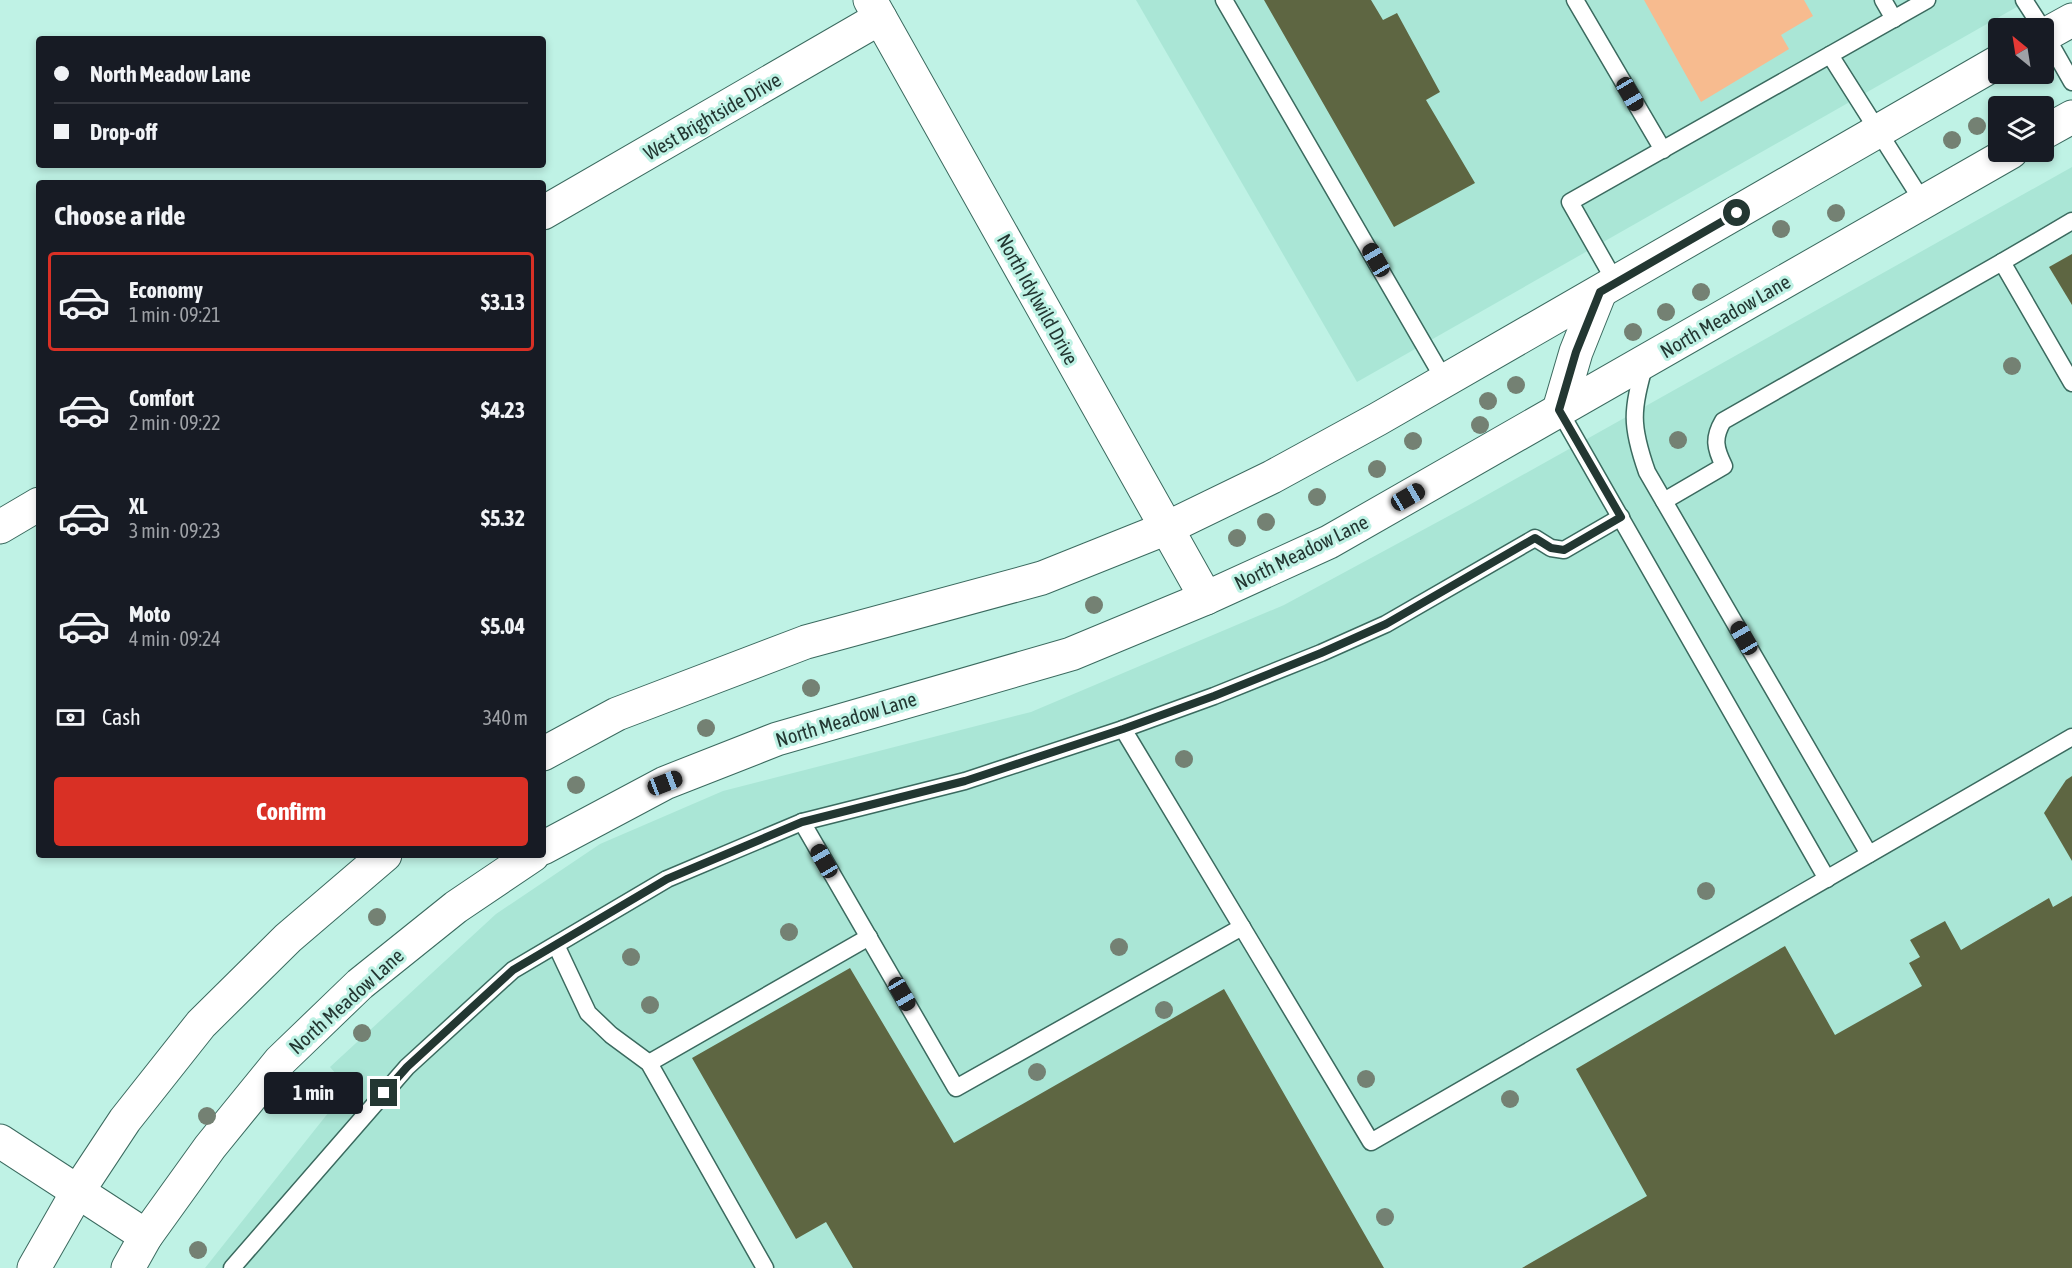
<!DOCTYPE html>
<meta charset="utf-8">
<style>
body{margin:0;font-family:"Asap Condensed",sans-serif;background:#242831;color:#f1f3f6;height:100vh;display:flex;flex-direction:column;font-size:22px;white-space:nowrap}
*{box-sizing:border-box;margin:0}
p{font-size:20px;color:#9ea1a6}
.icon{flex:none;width:33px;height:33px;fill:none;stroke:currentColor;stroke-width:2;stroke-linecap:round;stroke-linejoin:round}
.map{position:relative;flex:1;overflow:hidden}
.panel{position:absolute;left:36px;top:180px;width:510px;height:678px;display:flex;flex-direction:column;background:#171b24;border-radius:6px;box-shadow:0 3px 9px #0003}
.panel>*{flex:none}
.top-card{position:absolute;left:36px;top:36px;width:510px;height:132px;border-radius:6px;box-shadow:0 3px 9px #0003;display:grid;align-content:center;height:132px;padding:0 18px;background:#171b24}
.needle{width:39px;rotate:330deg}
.buttons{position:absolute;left:1988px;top:18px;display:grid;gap:12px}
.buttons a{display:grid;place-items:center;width:66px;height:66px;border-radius:6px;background:#171b24;box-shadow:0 3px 9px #0003;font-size:30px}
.end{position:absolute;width:27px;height:27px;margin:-14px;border:8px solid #233732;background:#fff;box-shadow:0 0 0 3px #fff}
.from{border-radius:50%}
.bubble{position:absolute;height:42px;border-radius:6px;background:#171b24;box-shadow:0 3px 9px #0003;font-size:20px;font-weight:700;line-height:42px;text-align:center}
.car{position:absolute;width:18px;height:36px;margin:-18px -9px;border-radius:8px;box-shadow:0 0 4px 2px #0007;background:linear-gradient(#222 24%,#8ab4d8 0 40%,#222 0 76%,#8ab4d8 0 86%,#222 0)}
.top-card b{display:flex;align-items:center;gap:21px;height:57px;font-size:22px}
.top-card b+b{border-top:2px solid #363941}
.top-card i{width:15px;height:15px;background:#f1f3f6}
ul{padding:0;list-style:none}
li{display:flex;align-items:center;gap:18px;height:99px;margin:0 12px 9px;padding:0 6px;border:3px solid transparent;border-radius:6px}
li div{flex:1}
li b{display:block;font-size:22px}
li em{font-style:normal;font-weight:700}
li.on{border-color:#d93025}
li>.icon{width:54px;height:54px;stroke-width:1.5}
h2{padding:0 18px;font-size:27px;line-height:72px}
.pay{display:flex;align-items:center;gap:15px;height:66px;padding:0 18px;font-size:22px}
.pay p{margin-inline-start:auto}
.button{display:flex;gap:12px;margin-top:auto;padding:12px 18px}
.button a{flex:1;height:69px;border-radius:6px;background:#d93025;color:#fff;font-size:24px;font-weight:700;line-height:69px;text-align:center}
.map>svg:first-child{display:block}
.built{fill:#aae6d6}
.green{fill:#f7bb8f}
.building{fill:#5e6642}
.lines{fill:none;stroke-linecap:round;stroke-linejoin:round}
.service-casing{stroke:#3b6a5f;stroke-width:19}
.minor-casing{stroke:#3b6a5f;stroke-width:35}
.tertiary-casing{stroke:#3b6a5f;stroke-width:35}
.service{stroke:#fff;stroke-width:16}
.minor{stroke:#fff;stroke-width:33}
.tertiary{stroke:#fff;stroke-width:33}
.tree{fill:#748173}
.route{stroke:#233732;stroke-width:8}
.labels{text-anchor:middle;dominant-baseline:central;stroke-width:6;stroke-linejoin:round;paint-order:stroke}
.street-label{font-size:20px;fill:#233732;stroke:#bff2e5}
</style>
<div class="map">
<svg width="2072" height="1268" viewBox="0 0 2072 1268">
<rect width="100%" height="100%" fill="#bff2e5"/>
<g class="built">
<polygon points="1136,0 2029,0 1357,382"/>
<polygon points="2072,167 2072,1268 205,1268 348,1088 330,1067 496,914 600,844 723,791 1031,712 1284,605 1469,505"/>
</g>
<polygon class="green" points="1644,0 1804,0 1813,16 1781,35 1789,49 1701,102"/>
<g class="building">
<polygon points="1264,0 1371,0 1383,20 1397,13 1440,92 1426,100 1475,183 1394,227"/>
<polygon points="2072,254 2072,305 2049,267"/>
<polygon points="2072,776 2072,861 2044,813 2066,780"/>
<polygon points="2072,896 2072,1268 1522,1268 1647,1196 1576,1069 1785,946 1835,1035 1922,986 1909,963 1920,957 1910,940 1945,921 1961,950 2049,898 2053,907"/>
<polygon points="850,968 954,1143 1224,989 1384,1268 853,1268 826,1222 796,1239 692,1058"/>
</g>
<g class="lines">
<g class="service-casing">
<g id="service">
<polyline points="1224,0 1445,381"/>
<polyline points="1575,0 1663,150"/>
<polyline points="1883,0 1894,19"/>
<polyline points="2024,0 2042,28"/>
<polyline points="2043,31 2072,82"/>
<polyline points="1830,55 1923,202"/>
<polyline points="2002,262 2072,221"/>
<polyline points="1616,283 1570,202 1927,0"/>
<path d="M1645,363C1632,411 1630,424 1647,472L1869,854"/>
<polyline points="1559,410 1827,879"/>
<path d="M1664,501L1724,466C1715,448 1713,438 1723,421L2002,262L2072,383"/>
<polyline points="1123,729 1371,1142 2072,737"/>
<polyline points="802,822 956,1088 1242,927"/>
<polyline points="556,945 588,1013 611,1035 649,1063 765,1268"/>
<polyline points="649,1063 869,937"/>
<polyline points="232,1268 407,1067 513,970 667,879 802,822 965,781 1123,729 1214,696 1321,653 1386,624 1535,538 1551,548 1564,550 1621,517"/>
</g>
</g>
<g class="minor-casing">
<g id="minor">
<polyline points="870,0 1206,598"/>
<polyline points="543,213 880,18"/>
<polyline points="0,527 39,504"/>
<polyline points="0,1141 146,1236"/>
</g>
</g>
<g class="tertiary-casing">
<g id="tertiary">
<polyline points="2043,36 2072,20"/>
<polyline points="2043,133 2072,117"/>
<polyline points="1559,410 1576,352 1600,292"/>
<polyline points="543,754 617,714 806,642 1042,578 1167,528 1272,477 1378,419 1998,62"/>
<polyline points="543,848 665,783 777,739 1071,654 1206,598 1329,542 2011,152"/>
<polyline points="34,1268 78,1191 125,1120 201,1024 288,938 385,855"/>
<polyline points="128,1268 146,1236 210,1147 280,1061 360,984 456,907 533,855"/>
</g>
</g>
<use href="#service" class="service"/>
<use href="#minor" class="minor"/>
<use href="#tertiary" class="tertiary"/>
</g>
<g class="tree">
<circle cx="1977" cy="126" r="9"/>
<circle cx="1952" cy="140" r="9"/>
<circle cx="1836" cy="213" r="9"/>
<circle cx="1781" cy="229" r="9"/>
<circle cx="1701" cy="292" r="9"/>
<circle cx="1666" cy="312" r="9"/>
<circle cx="1633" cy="332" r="9"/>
<circle cx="2012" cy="366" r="9"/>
<circle cx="1516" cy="385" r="9"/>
<circle cx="1488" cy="401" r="9"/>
<circle cx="1480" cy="425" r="9"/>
<circle cx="1678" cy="440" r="9"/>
<circle cx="1413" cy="441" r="9"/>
<circle cx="1377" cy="469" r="9"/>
<circle cx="1317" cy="497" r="9"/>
<circle cx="1266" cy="522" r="9"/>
<circle cx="1237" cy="538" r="9"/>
<circle cx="1094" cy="605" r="9"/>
<circle cx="811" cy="688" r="9"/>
<circle cx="706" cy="728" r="9"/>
<circle cx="1184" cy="759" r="9"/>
<circle cx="576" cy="785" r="9"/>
<circle cx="1706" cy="891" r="9"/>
<circle cx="377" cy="917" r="9"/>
<circle cx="789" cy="932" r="9"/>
<circle cx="1119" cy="947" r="9"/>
<circle cx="631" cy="957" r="9"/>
<circle cx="650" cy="1005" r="9"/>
<circle cx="1164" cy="1010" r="9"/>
<circle cx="362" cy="1033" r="9"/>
<circle cx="1037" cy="1072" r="9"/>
<circle cx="1366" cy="1079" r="9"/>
<circle cx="1510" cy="1099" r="9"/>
<circle cx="207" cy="1116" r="9"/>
<circle cx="1385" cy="1217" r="9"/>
<circle cx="198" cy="1250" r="9"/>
</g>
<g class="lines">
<polyline class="route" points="384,1093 407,1067 513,970 667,879 802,822 965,781 1123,729 1214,696 1321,653 1386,624 1535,538 1551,548 1564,550 1621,517 1559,410 1576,352 1600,292 1737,213"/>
</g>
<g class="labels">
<g class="street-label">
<text transform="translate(712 116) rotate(-30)">West Brightside Drive</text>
<text transform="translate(1038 299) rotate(61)">North Idylwild Drive</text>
<text transform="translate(1725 316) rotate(-30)">North Meadow Lane</text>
<text transform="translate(1301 552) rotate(-26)">North Meadow Lane</text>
<text transform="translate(846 719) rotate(-17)">North Meadow Lane</text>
<text transform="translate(346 1001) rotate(-42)">North Meadow Lane</text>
</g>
</g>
</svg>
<div class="buttons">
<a><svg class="needle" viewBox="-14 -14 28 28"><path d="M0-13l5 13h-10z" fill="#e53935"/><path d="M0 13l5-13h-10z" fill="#9ea1a6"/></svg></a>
<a><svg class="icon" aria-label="layers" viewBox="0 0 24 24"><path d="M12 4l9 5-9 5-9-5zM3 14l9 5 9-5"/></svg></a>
</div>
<i class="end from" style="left:1737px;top:213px"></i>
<i class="end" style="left:384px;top:1093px"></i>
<div class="bubble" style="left:264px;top:1072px;width:99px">1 min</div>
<i class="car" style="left:1630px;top:94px;rotate:150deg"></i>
<i class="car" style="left:1376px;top:260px;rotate:330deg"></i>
<i class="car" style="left:1408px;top:497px;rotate:60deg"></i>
<i class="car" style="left:1744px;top:638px;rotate:330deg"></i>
<i class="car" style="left:665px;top:783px;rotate:69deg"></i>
<i class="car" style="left:824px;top:861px;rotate:330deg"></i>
<i class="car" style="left:902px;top:994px;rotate:150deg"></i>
<div class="top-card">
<b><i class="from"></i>North Meadow Lane</b>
<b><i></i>Drop-off</b>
</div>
<section class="panel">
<h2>Choose a ride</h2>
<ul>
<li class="on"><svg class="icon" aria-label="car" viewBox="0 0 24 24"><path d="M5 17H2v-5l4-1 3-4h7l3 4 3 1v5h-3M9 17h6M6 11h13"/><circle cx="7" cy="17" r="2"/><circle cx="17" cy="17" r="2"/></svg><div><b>Economy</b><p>1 min · 09:21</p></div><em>$3.13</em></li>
<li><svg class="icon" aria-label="car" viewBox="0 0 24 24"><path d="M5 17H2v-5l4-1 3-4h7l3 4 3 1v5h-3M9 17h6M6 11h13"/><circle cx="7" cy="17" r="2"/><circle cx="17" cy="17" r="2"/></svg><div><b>Comfort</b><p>2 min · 09:22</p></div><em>$4.23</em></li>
<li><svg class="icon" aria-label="car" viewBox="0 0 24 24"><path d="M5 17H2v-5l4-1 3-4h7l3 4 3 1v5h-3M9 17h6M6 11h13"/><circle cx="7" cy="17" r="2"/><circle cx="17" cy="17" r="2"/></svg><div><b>XL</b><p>3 min · 09:23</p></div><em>$5.32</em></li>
<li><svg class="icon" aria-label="car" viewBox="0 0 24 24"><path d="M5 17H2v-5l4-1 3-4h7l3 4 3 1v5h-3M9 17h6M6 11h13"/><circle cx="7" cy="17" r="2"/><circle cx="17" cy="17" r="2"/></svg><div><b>Moto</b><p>4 min · 09:24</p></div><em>$5.04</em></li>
</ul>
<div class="pay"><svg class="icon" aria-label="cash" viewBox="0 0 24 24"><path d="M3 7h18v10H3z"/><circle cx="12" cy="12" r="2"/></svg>Cash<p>340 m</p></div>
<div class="button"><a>Confirm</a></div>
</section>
</div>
